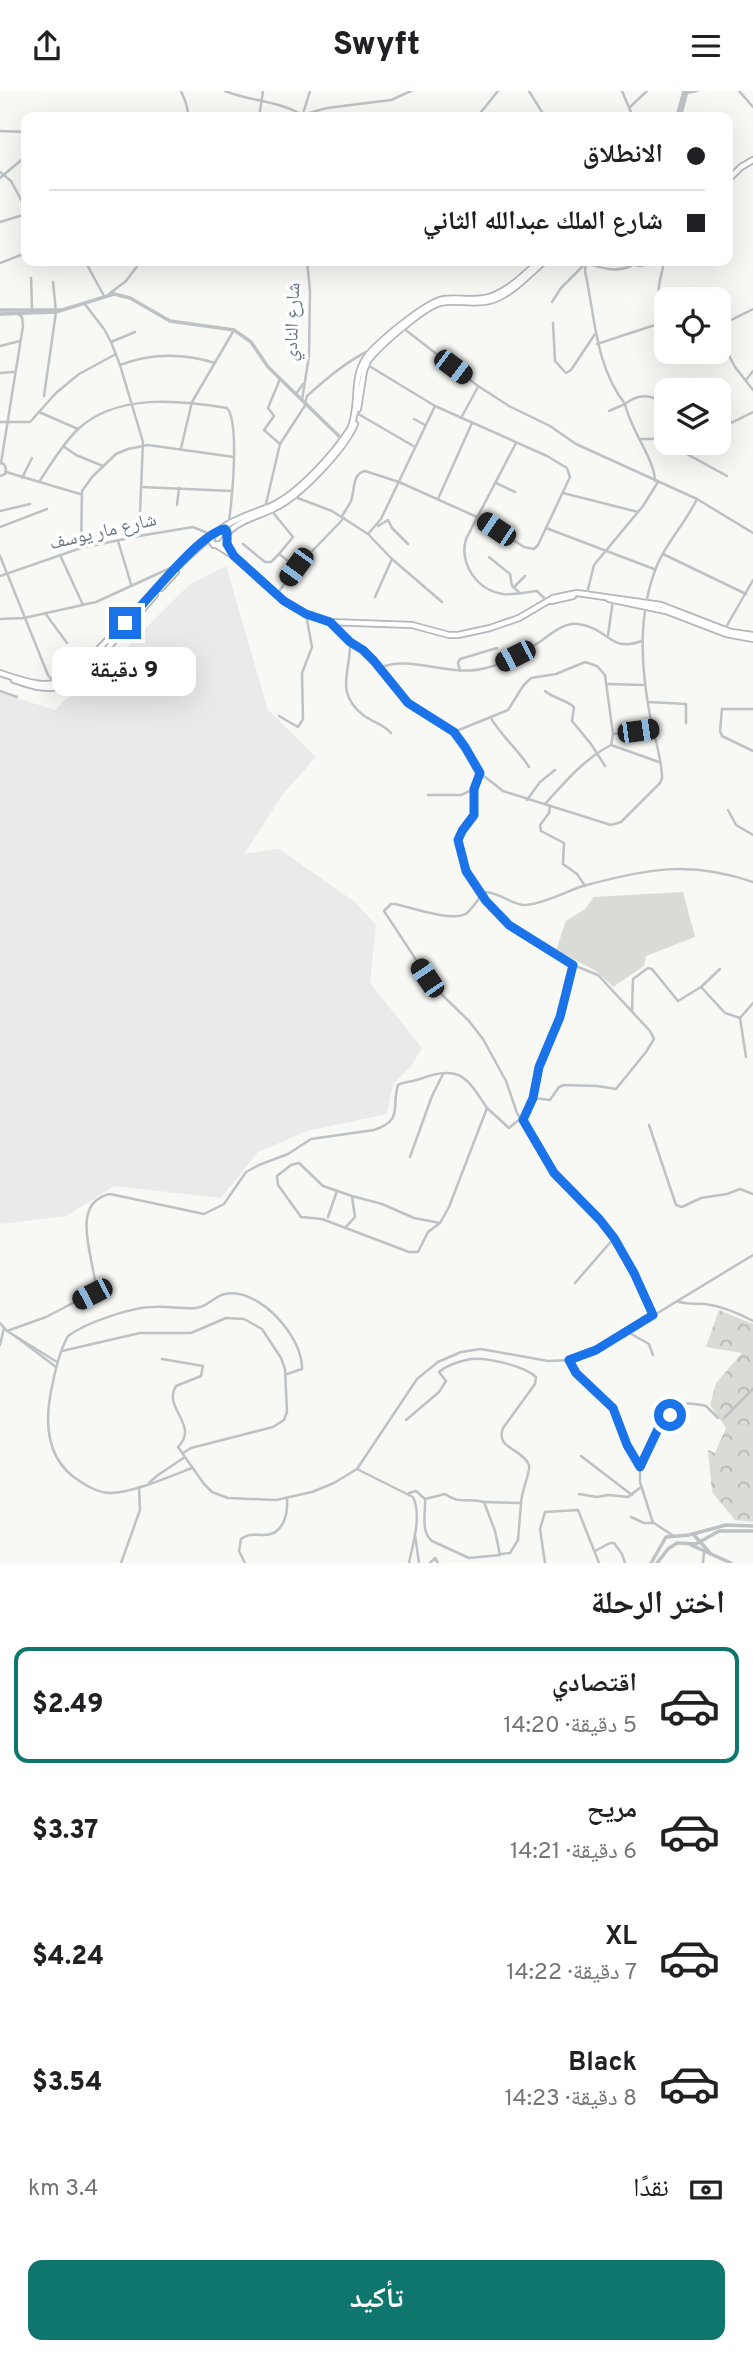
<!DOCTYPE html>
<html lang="ar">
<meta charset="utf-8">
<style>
body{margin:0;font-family:Overpass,"Noto Naskh Arabic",sans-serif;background:#f2f2f2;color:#202124;direction:rtl;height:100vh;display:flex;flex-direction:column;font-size:26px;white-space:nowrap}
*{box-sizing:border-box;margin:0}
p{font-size:23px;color:#757577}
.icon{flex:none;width:38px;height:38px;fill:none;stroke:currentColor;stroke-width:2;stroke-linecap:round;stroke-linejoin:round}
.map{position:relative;height:1472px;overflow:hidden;direction:ltr}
.drawer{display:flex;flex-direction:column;background:#fff;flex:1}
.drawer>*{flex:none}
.top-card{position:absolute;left:21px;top:21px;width:712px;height:154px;border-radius:14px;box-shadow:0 7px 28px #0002;direction:rtl;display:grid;align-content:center;height:154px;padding:0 28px;background:#fff}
.fabs{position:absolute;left:654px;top:196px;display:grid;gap:14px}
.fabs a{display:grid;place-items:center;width:77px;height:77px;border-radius:14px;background:#fff;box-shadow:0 7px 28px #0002;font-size:35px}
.end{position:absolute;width:32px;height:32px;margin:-16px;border:9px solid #1a73e8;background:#fff;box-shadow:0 0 0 4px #fff}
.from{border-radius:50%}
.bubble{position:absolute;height:49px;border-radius:14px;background:#fff;box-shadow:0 7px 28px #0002;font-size:23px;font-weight:800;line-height:49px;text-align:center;direction:rtl}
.car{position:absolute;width:21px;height:42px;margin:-21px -10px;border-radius:9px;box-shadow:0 0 5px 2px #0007;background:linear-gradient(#222 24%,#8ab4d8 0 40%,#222 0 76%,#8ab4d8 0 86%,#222 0)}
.top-card b{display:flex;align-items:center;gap:24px;height:66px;font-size:26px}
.top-card b+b{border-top:2px solid #e0e0e0}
.top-card i{width:18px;height:18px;background:#202124}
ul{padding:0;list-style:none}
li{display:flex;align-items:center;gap:21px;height:116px;margin:0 14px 10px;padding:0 14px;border:4px solid transparent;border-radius:14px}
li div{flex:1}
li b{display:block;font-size:26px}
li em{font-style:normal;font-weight:800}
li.active{border-color:#0f766e}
li>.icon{width:63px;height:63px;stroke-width:1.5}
h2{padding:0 28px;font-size:32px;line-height:84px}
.pay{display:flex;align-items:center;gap:18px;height:77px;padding:0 28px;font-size:26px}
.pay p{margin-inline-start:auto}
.primary-button{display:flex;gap:14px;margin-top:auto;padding:14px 28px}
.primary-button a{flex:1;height:80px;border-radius:14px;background:#0f766e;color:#fff;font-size:28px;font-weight:800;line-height:80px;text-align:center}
header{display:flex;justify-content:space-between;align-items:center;height:91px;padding:0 28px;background:#fff;font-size:32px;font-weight:800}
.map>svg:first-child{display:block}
.built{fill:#e9eae9}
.green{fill:#d8dcd5}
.forest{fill:url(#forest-crowns)}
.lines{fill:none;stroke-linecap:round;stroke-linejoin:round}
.secondary-casing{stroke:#b2b7bc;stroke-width:8}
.minor{stroke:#bdc2c5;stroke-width:2.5}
.tertiary{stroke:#bdc2c5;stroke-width:3.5}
.secondary{stroke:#fff;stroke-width:4.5}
.route{stroke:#1a73e8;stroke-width:9}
.labels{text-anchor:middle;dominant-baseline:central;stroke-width:7;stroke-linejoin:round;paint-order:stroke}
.street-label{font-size:19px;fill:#697884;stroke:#fff}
</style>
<header><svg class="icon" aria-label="menu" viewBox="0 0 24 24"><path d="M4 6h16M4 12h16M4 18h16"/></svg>Swyft<svg class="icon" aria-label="share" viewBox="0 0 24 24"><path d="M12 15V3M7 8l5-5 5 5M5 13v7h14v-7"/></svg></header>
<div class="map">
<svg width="753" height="1472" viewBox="0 0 753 1472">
<defs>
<pattern id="forest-crowns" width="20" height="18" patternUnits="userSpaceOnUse" patternTransform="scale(1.75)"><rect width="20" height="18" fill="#d8dcd5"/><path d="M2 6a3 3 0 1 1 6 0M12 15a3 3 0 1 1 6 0" fill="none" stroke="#b3b7b2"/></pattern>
</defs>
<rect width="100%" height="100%" fill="#f8f8f5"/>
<polygon class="built" points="226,475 268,619 316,666 283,703 244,763 279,758 355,811 376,834 370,892 422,957 411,975 393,993 387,1023 307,1040 258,1061 221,1107 114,1095 66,1125 0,1133 0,602 55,619 64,610 90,593 189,494"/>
<polygon class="green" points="683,801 695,846 646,865 644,875 613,896 596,880 556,859 566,830 585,818 594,806"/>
<polygon class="forest" points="719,1219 753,1233 753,1431 735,1429 712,1401 708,1359 715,1362 726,1337 710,1314 716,1292 742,1262 706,1256"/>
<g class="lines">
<g class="secondary-casing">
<g id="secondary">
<polyline points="728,89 741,76 753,69"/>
<polyline points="629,170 640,172 651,170"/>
<path d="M358,318L364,280L368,270C378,256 424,216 440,212C457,208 475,215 493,209C513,202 529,183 545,170"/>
<path d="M221,438L226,439V446L221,453L214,454L211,450C214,434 256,421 271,415C298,403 334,363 350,338C360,317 352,290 364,270C372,255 427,210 444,208C460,206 476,211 492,205C511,198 525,182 540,170"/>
<path d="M227,443C238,429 260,425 275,417C300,405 344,359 355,333"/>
<polyline points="218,455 234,465 284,510 306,523 330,531 412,534 449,544 458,544 490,537 519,527 553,507 577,502 661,514 731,541 753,544"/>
<polyline points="161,497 176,481"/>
<polyline points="609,508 666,520 726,543 753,548"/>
<polyline points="551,510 573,505"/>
<polyline points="140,521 155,504"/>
<path d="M0,582C23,590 49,600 72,586L180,473L210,446"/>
<path d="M14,589C28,594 43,599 58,596C83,591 114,549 131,530"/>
</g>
</g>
<g class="minor">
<polyline points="181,0 186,12 189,26"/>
<path d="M225,0C249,10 280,10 302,24L327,17L391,9L411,0"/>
<polyline points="529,0 545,26"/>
<polyline points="622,0 633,26"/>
<polyline points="739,0 753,16"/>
<polyline points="686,2 697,0"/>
<polyline points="630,16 647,0"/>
<polyline points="259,26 263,0"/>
<polyline points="302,26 310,0"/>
<polyline points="477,26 498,0"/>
<polyline points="0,40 26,41"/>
<polyline points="0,81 11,90 26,118"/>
<polyline points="0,87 26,65"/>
<polyline points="0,131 26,123"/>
<polyline points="85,170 104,205"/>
<path d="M586,170L585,180C595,225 595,274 625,313L609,320"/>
<path d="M664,170C663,185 651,203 667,214"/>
<polyline points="0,172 26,162"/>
<polyline points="31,187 32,218"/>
<polyline points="109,203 126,190 141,170"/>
<path d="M552,211L561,197L586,172C601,177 615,182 631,175"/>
<polyline points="84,212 104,238 111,251 120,274 143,351 139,445"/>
<polyline points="553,232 555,270 566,282 571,279 595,243"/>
<polyline points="719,235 753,218"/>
<polyline points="403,237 478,295 509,315 550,335 576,353 697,408 753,442"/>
<polyline points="719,245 735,276 753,299"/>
<polyline points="111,251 135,241"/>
<polyline points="597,253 667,230"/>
<polyline points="0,255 20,250"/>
<path d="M120,274C151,262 183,262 215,272"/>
<polyline points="0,282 14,281"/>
<polyline points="280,288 268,317 274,325 264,339 280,353"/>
<polyline points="746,289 753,280"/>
<polyline points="296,303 303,293"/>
<polyline points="44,305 56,221 53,191"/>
<polyline points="302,309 309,265 310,200 307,170"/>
<path d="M305,312L307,305C327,287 347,270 372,258"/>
<polyline points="39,321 78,338"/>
<polyline points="355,321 415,356"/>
<polyline points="461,327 478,296"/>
<polyline points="414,328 425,334"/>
<polyline points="0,331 30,331 56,302 79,283 116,263"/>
<polyline points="719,335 733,331 753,321"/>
<polyline points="639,348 667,348"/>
<path d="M516,352L466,448C459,473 477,499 503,503C515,504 526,501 537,500L546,509"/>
<polyline points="672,352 685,362 727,385"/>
<polyline points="63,355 76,364 103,375"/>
<polyline points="181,357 192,311 234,239"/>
<polyline points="0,372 4,373 6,378 5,383 0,385"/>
<polyline points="1,372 23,235 22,226 17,222"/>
<polyline points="6,381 80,403"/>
<polyline points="22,387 32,367"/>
<path d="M655,390C655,369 630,338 625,313C640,301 652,304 667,314"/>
<path d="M39,391C51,373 62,354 77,339C116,302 179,309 227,317C240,331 232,420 227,440"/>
<polyline points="496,392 515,401"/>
<polyline points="141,396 232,400"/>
<polyline points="563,402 638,421"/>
<polyline points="295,406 332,420 368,443 392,468 442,511"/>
<polyline points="438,408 472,332"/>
<polyline points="177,414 179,397"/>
<polyline points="265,417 280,353 306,313"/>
<polyline points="271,419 293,446 279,463 295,475"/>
<polyline points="0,420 30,413"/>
<path d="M342,425C345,420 348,416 351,410C355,398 352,383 365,380L399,391L477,426L524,456L534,458L538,454L570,386L567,377L547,365L435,315L366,273"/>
<polyline points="378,435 388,429 392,437 408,453"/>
<polyline points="0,436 47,418"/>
<polyline points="546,437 654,478"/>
<polyline points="368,443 381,428 435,315"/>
<polyline points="118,450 131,493"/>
<polyline points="243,453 265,471 271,471 279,463"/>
<polyline points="81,457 82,400 92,386 116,363 128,358 148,354 234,366"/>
<polyline points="663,463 746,503"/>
<polyline points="60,464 83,514"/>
<polyline points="0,465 48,584 55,593"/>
<polyline points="489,466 510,483 512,495 520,502"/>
<polyline points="0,485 81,457 139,445 193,436 212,444"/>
<polyline points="514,496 525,485"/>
<polyline points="587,502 594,474 643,415 658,391"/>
<polyline points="277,503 297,476 344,427"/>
<polyline points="375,506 392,468"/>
<polyline points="45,522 67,552"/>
<polyline points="0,528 24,527 96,511 179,473"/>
<path d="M330,531L350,551L371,566L408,612L454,641L465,656L480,682L503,700L611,734L621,731L660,692L662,687C662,669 655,648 651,630C641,579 637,526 656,477C665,453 685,433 697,408"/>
<polyline points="725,538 753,489"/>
<polyline points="608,544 613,509"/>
<path d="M350,551C351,582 334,600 363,624C372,631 383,633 391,642"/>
<path d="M380,577C408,563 452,587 486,577C503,573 521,563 535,554C548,546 562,531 578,533C610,537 608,562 642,550"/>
<polyline points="460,580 458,572 460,568 497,557"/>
<polyline points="608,593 643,594"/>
<polyline points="0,600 17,606"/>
<path d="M545,600C554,608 565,608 574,616L572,630L591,653L605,675"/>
<polyline points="648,611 686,613 686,632"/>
<polyline points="753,618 722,618 720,640 722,645 753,660"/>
<polyline points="279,625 298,636 303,628 302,582 312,556 306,523"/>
<path d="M491,627C501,645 518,658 529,676"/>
<polyline points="454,641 508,619 523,595 531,587 556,583 585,571 597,575 605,584 613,643"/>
<polyline points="611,654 659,671"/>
<polyline points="474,698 474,725 460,744 458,755 466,780 472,792 509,834 573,874 598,884 650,940 654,948 646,961 616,998 597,995 564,994 559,996 550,1009 533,1007"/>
<polyline points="428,704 461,704 474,698 480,682"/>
<polyline points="527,709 540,691 555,679"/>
<path d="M545,713C565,691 584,668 611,654L613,643L652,638"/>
<polyline points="550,715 549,722 540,734 541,740 564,752 563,773 577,783 585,795"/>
<polyline points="728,719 736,734 753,744"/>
<polyline points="701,896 725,922 740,927"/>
<polyline points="632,920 633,888 648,877 652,878 678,910 701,896 720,878"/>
<polyline points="740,927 746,966"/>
<polyline points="740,927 753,912"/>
<polyline points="523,1029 533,1007 539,976 558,932 573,874"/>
<polyline points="649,1034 676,1114 682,1116 701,1107 727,1103 740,1098 753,1103"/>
<polyline points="410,1066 432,1005 443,983"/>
<polyline points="328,1126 337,1100"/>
<polyline points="440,1132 428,1141 418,1161 409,1161 322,1128 301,1126 278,1094 277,1085 291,1074 299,1072 323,1095 352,1105 382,1113 414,1127 440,1132 449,1116 487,1017 509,1037 521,1027"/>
<polyline points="345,1137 355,1126 352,1106"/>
<polyline points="575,1192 614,1147"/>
<path d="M677,1210C686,1214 695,1212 705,1213C722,1215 738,1222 753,1230"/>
<path d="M653,1224L634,1182L614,1147L600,1129L563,1093L550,1077L517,1022L506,990L483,948L469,930L434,896L384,820L391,813H395C410,816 454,832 467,822C474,816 478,807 485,801C500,801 512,815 526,814C547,812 564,801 583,795C646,778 689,769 753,791"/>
<polyline points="0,1232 7,1240 57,1271"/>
<path d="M7,1240L46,1226L96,1200C96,1172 67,1112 110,1103L204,1123L224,1113L246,1081L259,1074L288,1063L311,1048L374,1039C404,1029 391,1016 398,994C405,990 413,991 420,988C459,973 467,986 487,1017"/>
<polyline points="626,1240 649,1253 653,1264"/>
<polyline points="15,1245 56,1276"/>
<polyline points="0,1254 4,1237"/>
<polyline points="62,1260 140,1242 191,1242 226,1227 244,1228 262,1238 281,1267 285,1278 287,1321 284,1329 273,1336 191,1357 183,1362"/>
<path d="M162,1268L203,1275L201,1285L176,1295C162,1317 200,1334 178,1356L204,1393L212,1401L228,1407L276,1409L312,1401L334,1392L357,1378L417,1288L438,1271L461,1261L481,1258L548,1270L572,1269L610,1251L753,1164"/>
<polyline points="569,1269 576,1282 614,1319 625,1350 640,1376 640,1391 653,1432"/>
<polyline points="724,1327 753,1298"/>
<path d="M406,1329L439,1301L446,1290L439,1281C447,1274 460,1270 471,1268C486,1266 525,1275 536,1286L535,1293L503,1337C495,1358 522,1357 529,1374C531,1380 521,1401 521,1412"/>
<polyline points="581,1365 632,1404"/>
<path d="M640,1376C649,1357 662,1320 684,1313C691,1311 700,1314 706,1315L718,1327"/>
<path d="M192,1377C171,1385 133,1402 110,1402C100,1402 90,1397 81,1391C44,1369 44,1328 53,1291C56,1276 60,1259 68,1245C85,1232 132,1216 153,1216C167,1215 182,1218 196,1217C208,1216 214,1205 225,1203C259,1196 303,1246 302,1278L287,1283"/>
<path d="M357,1378L413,1406C422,1425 413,1452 409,1472"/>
<polyline points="149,1392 158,1384 185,1366"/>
<path d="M409,1402L416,1400L425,1408C426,1422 420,1440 432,1450L469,1467L500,1464L495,1440L484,1411C467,1406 460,1414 445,1403L425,1408"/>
<polyline points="579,1403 597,1406 608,1404 628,1406 641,1396"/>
<polyline points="484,1411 521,1412 518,1449 510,1462 501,1463"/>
<polyline points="631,1426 644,1432 654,1432 672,1444"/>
<polyline points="415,1444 419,1472"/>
<polyline points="595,1460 610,1452 614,1452 622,1463 625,1472"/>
<polyline points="121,1472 140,1419 139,1396"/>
<path d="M245,1472L239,1460L241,1448C249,1442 254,1444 264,1444C283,1444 288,1424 287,1408"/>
<polyline points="430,1472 435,1467 438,1472"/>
<polyline points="545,1472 540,1438 545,1421 578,1419 599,1472"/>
<polyline points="703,1472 704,1461"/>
</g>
<g class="tertiary">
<polyline points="677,26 684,0"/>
<polyline points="680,26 687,0"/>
<polyline points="0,219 60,219"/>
<polyline points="0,223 56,221 114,203 130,207 170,230 234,239 251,251 268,276 343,349"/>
<polyline points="693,1443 711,1463"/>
<polyline points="691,1454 731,1472"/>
<polyline points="651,1472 666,1446 689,1444 726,1434 753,1435"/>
<polyline points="657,1472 668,1458 677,1452 696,1453 719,1440 753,1440"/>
</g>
<use href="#secondary" class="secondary"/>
</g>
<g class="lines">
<path class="route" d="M125,532C147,511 199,442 225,438L227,441V453L234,465L284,510L306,523L330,531L350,551L363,559L374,570L408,612L454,641L465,656L480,682L474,698V724L462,740L458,749L466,780L486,810L509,834L573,874L560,926L539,976L533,1007L523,1029L554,1082L600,1129L614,1147L634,1182L653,1224L596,1259L569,1269L576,1282L613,1317L627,1354L640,1376L659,1336L670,1324"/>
</g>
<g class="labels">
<g class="street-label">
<text transform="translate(293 231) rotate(-88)">شارع النادي</text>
<text transform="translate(103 441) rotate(-13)">شارع مار يوسف</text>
</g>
</g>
</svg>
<div class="fabs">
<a><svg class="icon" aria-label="locate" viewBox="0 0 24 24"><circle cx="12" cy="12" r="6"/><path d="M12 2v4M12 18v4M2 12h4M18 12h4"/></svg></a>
<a><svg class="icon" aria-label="layers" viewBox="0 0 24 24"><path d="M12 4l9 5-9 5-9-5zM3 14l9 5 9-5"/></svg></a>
</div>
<i class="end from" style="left:670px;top:1324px"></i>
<i class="end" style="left:125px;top:532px"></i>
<div class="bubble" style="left:52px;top:556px;width:144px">9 دقيقة</div>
<i class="car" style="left:453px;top:276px;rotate:127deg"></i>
<i class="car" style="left:496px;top:438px;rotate:304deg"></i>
<i class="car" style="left:296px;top:476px;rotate:216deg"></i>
<i class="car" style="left:515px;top:565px;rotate:243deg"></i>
<i class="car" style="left:638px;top:640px;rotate:82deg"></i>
<i class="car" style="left:427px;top:887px;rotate:326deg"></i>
<i class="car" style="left:92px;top:1203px;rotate:243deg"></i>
<div class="top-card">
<b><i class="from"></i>الانطلاق</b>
<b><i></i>شارع الملك عبدالله الثاني</b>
</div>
</div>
<section class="drawer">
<h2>اختر الرحلة</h2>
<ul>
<li class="active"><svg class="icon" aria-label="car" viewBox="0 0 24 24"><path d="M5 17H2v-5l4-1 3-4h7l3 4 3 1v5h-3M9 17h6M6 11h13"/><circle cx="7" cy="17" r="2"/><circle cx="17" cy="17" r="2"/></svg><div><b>اقتصادي</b><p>5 دقيقة · 14:20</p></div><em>$2.49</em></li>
<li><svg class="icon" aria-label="car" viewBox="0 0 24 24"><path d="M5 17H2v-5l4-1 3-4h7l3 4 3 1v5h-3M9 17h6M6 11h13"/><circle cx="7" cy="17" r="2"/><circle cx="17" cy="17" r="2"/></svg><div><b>مريح</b><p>6 دقيقة · 14:21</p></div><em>$3.37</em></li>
<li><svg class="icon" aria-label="car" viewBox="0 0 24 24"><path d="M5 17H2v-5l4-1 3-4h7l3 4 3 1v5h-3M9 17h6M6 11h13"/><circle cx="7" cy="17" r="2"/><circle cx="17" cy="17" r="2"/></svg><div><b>XL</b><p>7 دقيقة · 14:22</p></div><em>$4.24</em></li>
<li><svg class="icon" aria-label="car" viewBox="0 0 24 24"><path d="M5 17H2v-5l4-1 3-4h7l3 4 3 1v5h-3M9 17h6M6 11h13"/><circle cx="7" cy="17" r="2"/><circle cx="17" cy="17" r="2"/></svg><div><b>Black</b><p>8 دقيقة · 14:23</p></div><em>$3.54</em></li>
</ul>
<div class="pay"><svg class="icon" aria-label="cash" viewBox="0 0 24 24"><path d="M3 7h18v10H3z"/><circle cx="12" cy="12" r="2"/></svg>نقدًا<p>3.4 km</p></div>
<div class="primary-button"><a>تأكيد</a></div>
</section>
